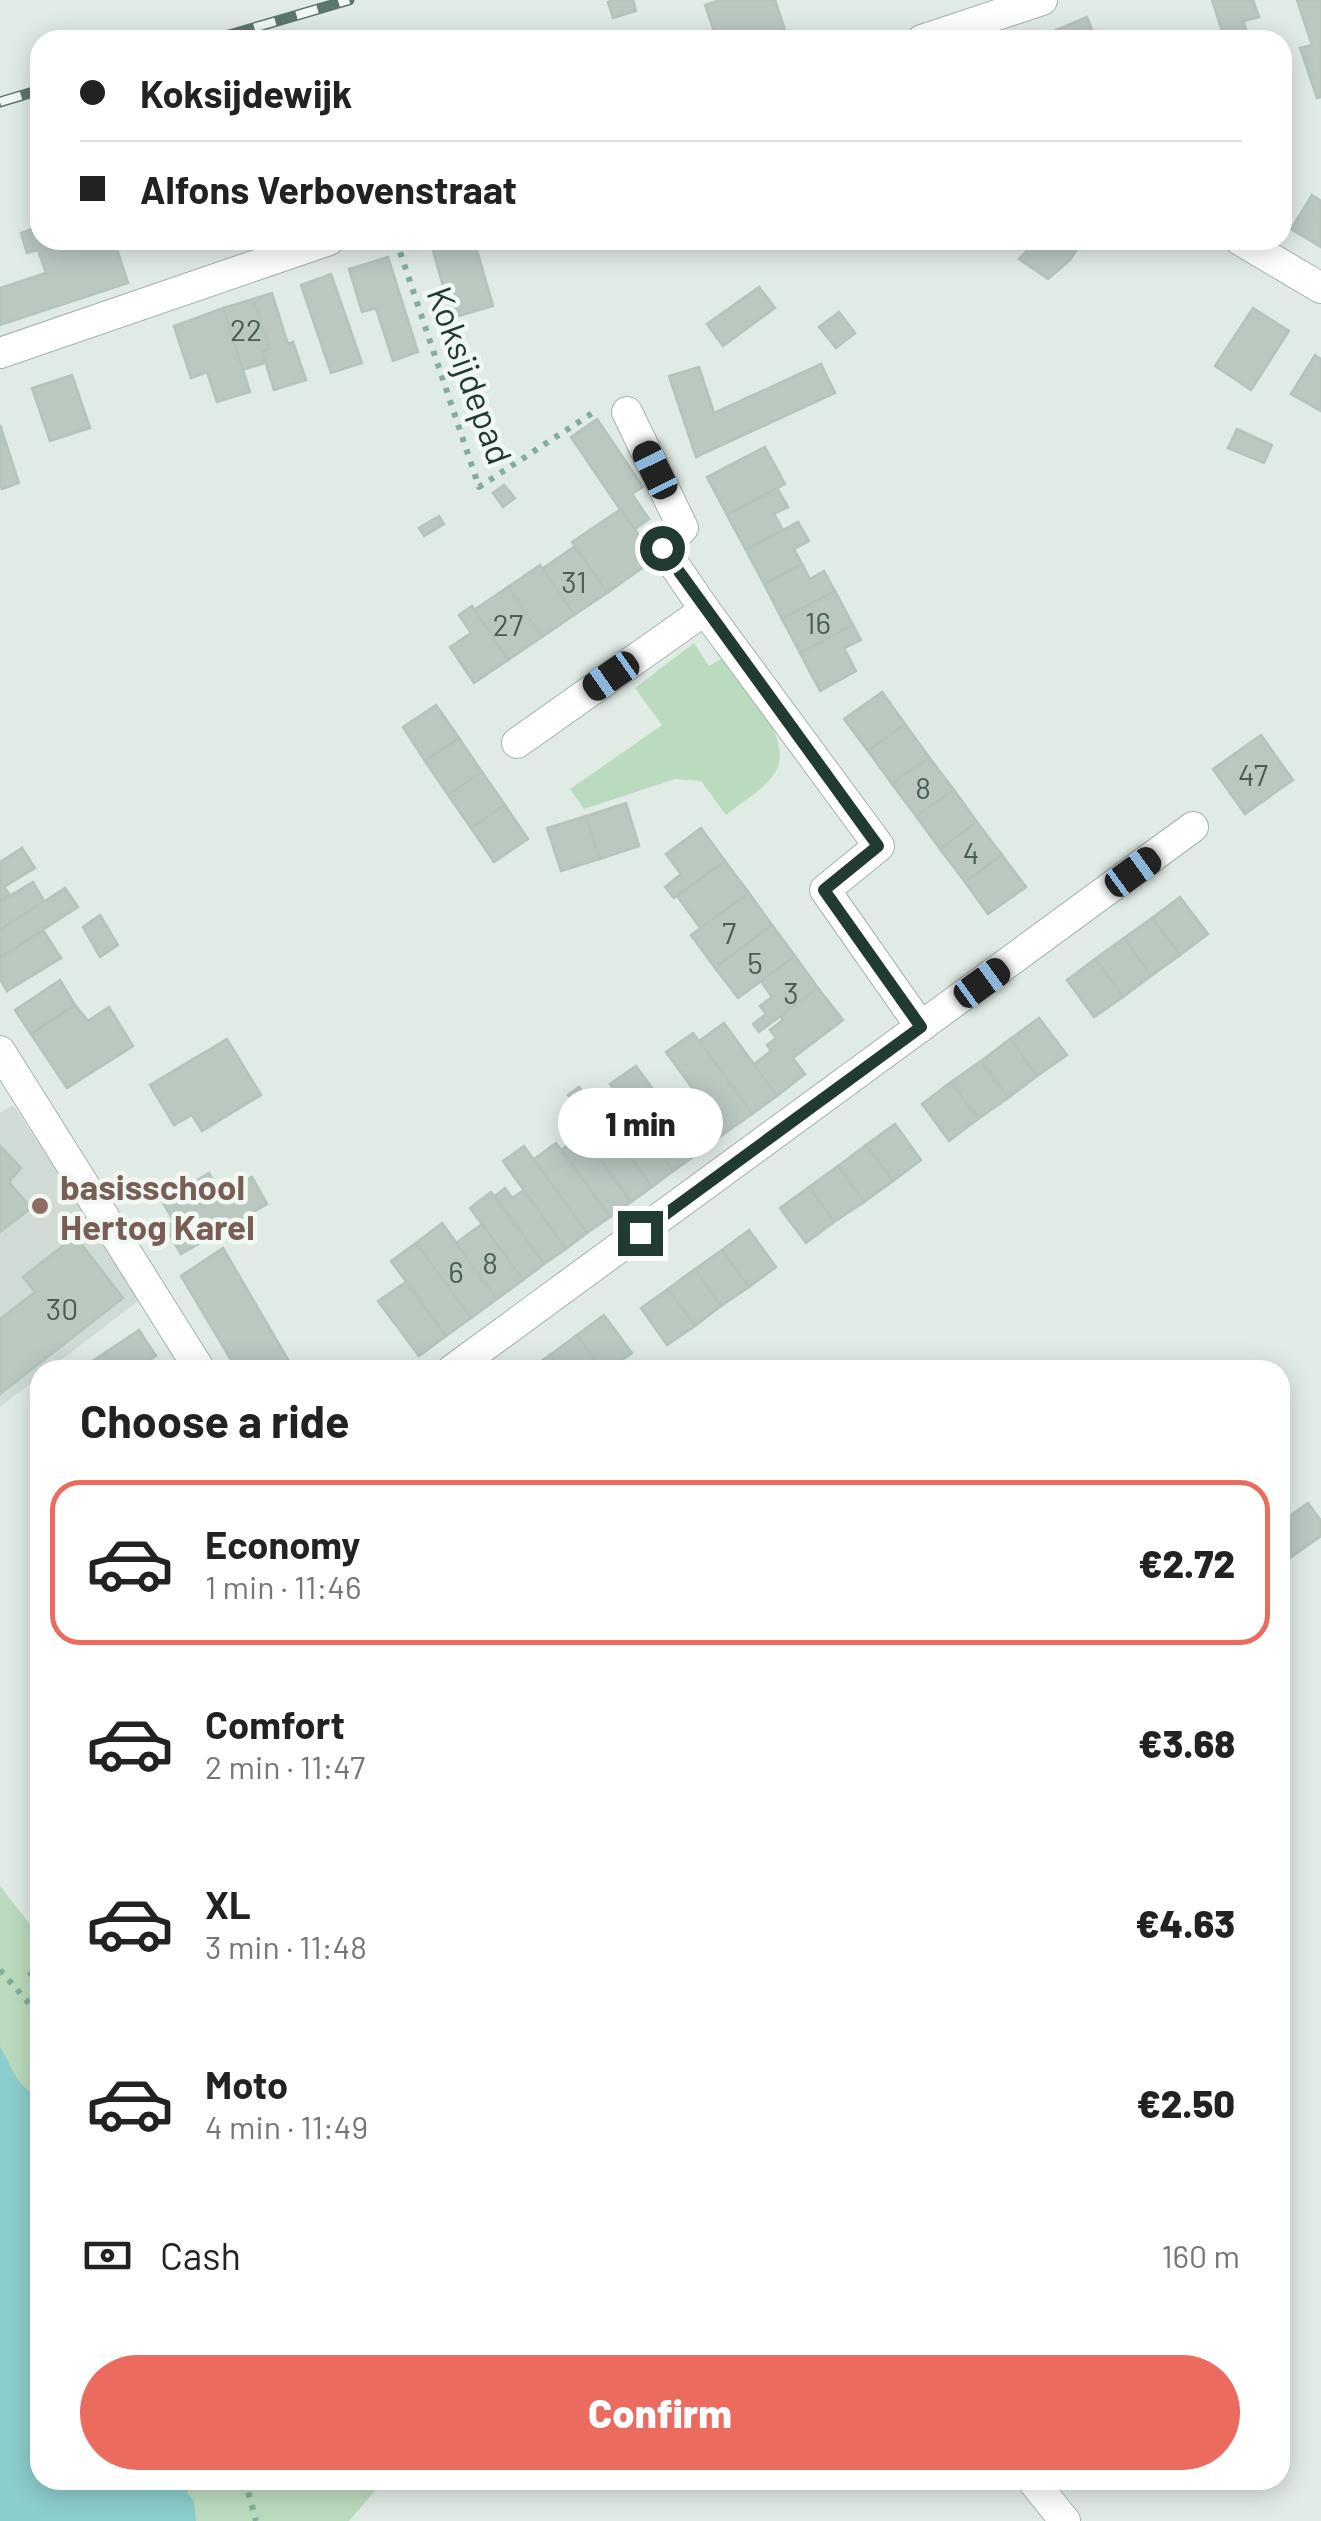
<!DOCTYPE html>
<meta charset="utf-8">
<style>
body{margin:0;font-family:Barlow,sans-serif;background:#f2f2f2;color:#222;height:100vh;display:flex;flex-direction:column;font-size:38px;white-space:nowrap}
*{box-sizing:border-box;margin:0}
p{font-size:32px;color:#767676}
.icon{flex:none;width:55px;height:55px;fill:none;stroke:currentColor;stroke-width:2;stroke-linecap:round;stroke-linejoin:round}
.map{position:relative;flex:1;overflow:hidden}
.panel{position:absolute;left:30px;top:1360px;width:1260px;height:1130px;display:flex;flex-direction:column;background:#fff;border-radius:30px;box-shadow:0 5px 25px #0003}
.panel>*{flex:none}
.banner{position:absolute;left:30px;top:30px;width:1262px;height:220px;border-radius:30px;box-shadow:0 5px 25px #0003;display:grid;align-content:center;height:220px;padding:0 50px;background:#fff}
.end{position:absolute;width:45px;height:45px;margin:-22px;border:12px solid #223b30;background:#fff;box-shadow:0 0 0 5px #fff}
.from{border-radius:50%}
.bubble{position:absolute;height:70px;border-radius:35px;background:#fff;box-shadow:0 5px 25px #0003;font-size:32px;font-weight:800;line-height:70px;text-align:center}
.car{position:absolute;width:30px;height:60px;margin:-30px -15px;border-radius:12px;box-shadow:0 0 8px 2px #0007;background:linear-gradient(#222 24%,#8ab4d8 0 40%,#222 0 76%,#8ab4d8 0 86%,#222 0)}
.banner b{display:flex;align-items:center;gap:35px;height:95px;font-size:38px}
.banner b+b{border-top:2px solid #e0e0e0}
.banner i{width:25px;height:25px;background:#222}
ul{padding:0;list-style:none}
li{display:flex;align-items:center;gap:30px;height:165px;margin:0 20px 15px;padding:0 30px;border:5px solid transparent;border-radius:30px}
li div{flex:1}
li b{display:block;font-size:38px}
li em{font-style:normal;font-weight:800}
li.on{border-color:#eb6b5f}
li>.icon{width:90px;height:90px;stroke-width:1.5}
h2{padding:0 50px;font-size:45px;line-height:120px}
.pay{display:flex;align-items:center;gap:25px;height:110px;padding:0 50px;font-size:38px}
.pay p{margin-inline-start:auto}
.button{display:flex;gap:20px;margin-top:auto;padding:20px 50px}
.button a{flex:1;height:115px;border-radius:60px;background:#eb6b5f;color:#fff;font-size:40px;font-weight:800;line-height:115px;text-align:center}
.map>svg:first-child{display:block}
.built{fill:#cfdbd4}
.green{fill:#bbdbbe}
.water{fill:#8ccdcd}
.building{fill:#bac8c0;stroke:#b4c4bb;stroke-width:2.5}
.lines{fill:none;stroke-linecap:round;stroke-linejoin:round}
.street-casing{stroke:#a4b3ab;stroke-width:32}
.path{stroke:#83ad99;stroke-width:6;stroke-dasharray:5 8;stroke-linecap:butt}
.street{stroke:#fff;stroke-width:30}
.rail-casing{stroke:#5d766b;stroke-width:11}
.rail{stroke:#f1f8f4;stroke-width:8;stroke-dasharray:22;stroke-linecap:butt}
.route{stroke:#223b30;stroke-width:12}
.education-dot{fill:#8d6e63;stroke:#f1f8f4;stroke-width:4}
.labels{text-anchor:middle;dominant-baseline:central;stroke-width:9;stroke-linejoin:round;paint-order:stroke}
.number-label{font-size:30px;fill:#485e54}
.street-label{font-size:35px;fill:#223b30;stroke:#f1f8f4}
.education-label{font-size:35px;font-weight:bold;fill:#785e54;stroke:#f1f8f4;text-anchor:start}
</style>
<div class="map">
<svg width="1321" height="2521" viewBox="0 0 1321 2521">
<rect width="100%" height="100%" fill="#e1ebe5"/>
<polygon class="built" points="13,1105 142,1298 48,1370 40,1370 40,1376 0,1407 0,1113"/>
<g class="green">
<path d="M694,643L709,666L726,656C744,682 797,742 774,774C764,790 740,803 726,815L701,781L675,779L584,809L570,789L662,725L635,688Z"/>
<polygon points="0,1886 40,1937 40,2480 384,2480 349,2521 0,2521"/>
</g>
<path class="water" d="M0,2047C12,2065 17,2090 40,2096V2480H186L188,2494L194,2501L196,2521H0Z"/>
<g class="building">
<polygon points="613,0 633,0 636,11 613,18 608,2"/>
<polygon points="720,0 775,0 785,30 769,36 770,40 717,40 705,5"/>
<polygon points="1212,0 1253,0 1259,17 1243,21 1250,40 1225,40"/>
<polygon points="1297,0 1321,0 1321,97 1317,98 1300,48 1312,45"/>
<polygon points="1087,17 1096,40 1056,40 1054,31"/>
<polygon points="1312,195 1321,201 1321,247 1291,229"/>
<polygon points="40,226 40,240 114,240 128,283 0,325 0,288 46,273 38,250 27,253 21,233"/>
<polygon points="430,240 474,240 493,306 452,318"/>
<polygon points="1037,240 1083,240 1070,260 1048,279 1019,259"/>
<polygon points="388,257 418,352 393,361 376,308 362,312 349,269"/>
<polygon points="331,274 362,363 331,373 301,285"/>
<polygon points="759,287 775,308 723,346 707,324"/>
<polygon points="272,293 288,344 293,342 306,380 274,390 262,351 269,349 253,299"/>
<polygon points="253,299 269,349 262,351 265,363 242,370 223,308"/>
<polygon points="223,308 250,392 217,402 207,372 191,378 174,326"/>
<polygon points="1253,308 1289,331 1251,390 1215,366"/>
<polygon points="839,312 855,333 836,348 819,327"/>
<polygon points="1315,355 1321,359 1321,411 1291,394"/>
<polygon points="821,364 835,393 696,457 669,376 699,367 714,413"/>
<polygon points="72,375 90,428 50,441 32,388"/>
<polygon points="597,419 643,487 632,494 649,519 634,530 571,437"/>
<polygon points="0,425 19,483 2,489 0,485"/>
<polygon points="1237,429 1272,445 1264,463 1228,448"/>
<polygon points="765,447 785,484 727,515 707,477"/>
<polygon points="504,485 515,498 503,507 493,493"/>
<polygon points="777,488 788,507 774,514 783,530 746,550 727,515"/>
<polygon points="621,509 655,559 607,593 572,542"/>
<polygon points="439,516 444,524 424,536 419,528"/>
<polygon points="798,522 809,541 794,549 802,564 764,584 746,550"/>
<polygon points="575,546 607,593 574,615 542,569"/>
<polygon points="802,564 810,579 824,571 835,591 782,619 764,584"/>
<polygon points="540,565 574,615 542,637 508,587"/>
<polygon points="508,587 542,637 508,660 474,610"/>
<polygon points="835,591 853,625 800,653 782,619"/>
<polygon points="472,606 508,660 474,683 450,647 471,633 459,615"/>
<polygon points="853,625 861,640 844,648 856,671 820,691 800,653"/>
<polygon points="882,692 905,724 868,751 844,719"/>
<polygon points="436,705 459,738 425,761 403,727"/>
<polygon points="905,724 929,757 892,784 868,751"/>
<polygon points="1261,735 1293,780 1245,814 1213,769"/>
<polygon points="459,738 482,772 448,795 425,761"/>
<polygon points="929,757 954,790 916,816 892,784"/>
<polygon points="482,772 505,805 471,828 448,795"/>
<polygon points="954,790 977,822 940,849 916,816"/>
<polygon points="626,803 639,846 600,859 586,816"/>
<polygon points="505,805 528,839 494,862 471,828"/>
<polygon points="586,816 600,859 561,871 547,828"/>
<polygon points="977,822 1002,855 965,882 940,849"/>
<polygon points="701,828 725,861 674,898 665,887 681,874 666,854"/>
<polygon points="22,848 35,868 4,887 10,895 0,902 0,862"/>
<polygon points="1002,855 1026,887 988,914 965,882"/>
<polygon points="725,861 749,893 701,929 677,896"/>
<polygon points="33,882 44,901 0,930 0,902"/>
<polygon points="65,888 78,907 0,958 0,930"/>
<polygon points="749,893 772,925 715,968 691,935"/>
<polygon points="1180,897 1208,934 1180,955 1152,918"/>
<polygon points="100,915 118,945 100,957 83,927"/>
<polygon points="1152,918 1180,955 1151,976 1124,938"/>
<polygon points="772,925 795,956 738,998 715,968"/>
<polygon points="43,930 61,958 7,991 0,979 0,958"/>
<polygon points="1124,938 1151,976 1123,997 1095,959"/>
<polygon points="795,956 818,988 759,1032 753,1024 766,1014 760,1006 772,997 761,981"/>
<polygon points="1095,959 1123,997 1094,1017 1067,980"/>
<polygon points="60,980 75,1005 31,1034 15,1010"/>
<polygon points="818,988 843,1020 793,1058 805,1074 777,1096 754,1064 771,1051 767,1045 776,1038 770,1030 783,1020 780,1016"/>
<polygon points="75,1005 88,1021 109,1007 133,1046 67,1088 31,1034"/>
<polygon points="1039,1018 1067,1055 1037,1076 1010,1039"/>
<polygon points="724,1023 777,1096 752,1114 699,1041"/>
<polygon points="693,1033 752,1114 725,1133 666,1052"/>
<polygon points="227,1039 261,1095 202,1131 192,1115 174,1125 150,1085"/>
<polygon points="1010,1039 1037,1076 1008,1098 981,1061"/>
<polygon points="981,1061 1008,1098 978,1119 951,1082"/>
<polygon points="636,1066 699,1153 673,1171 610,1084"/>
<polygon points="951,1082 978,1119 949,1141 922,1104"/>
<polygon points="579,1087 652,1187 631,1202 564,1109 574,1102 568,1095"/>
<polygon points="697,1095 725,1133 699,1153 671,1114"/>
<polygon points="633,1116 673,1171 652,1187 612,1132"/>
<polygon points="573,1122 631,1202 610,1217 561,1150 571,1143 562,1130"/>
<polygon points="895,1124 921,1160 893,1181 866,1145"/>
<polygon points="556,1143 610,1217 587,1233 534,1159"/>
<polygon points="866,1145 893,1181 864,1202 838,1166"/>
<polygon points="0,1146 21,1168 9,1182 31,1208 0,1232"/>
<polygon points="524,1146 587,1233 566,1249 503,1161"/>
<polygon points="838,1166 864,1202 834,1222 809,1187"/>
<polygon points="209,1173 221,1195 252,1177 267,1204 181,1254 165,1227 174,1222 162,1201"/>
<polygon points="809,1187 834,1222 806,1243 780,1208"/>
<polygon points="505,1188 512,1198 524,1190 566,1249 544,1264 495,1196"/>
<polygon points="491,1192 544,1264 523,1280 470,1208"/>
<polygon points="442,1223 497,1299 471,1318 416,1243"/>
<polygon points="482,1224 523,1280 497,1299 456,1243"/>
<polygon points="749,1230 776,1267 749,1287 722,1250"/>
<polygon points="75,1236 123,1298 0,1394 0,1319 35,1292 23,1277"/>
<polygon points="416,1243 471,1318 446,1336 391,1261"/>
<polygon points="223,1248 294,1370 237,1370 181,1276"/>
<polygon points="722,1250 749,1287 721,1306 695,1269"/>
<polygon points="695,1269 721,1306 695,1326 668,1289"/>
<polygon points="406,1282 446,1336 419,1356 378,1301"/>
<polygon points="668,1289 695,1326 667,1345 641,1308"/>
<polygon points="604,1315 632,1353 608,1370 602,1370 577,1335"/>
<polygon points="139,1330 156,1356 135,1370 101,1370 94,1360"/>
<polygon points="577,1335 602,1370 561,1370 550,1355"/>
<polygon points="550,1355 561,1370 529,1370"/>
<polygon points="1308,1503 1321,1521 1321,1536 1280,1565 1280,1523"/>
</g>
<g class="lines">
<g class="street-casing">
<g id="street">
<polyline points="922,40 1042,0"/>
<polyline points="1240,240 1321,288"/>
<polyline points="0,353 329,240"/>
<polyline points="705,610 879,846 825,890 921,1027"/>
<polyline points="517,743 705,610 662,547 683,528 627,412"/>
<polyline points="0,1051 200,1370"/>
<polyline points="452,1370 1193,827"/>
<polyline points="1032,2480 1065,2521"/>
</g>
</g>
<g class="path">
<polyline points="396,240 479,487 594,412"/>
<polyline points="0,1970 40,2016"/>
<polyline points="29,1976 40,1966"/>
<polyline points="245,2480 256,2521"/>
</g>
<use href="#street" class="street"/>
<g class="rail-casing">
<g id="rail">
<polyline points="212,40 349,0"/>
<polyline points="0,102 40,90"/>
</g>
</g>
<use href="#rail" class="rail"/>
</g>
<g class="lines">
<polyline class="route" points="640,1233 921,1027 824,890 878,846 662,548"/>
</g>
<circle class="education-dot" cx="40" cy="1206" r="10"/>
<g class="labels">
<g class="number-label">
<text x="246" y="329">22</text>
<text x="574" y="581">31</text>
<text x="818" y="622">16</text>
<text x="508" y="624">27</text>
<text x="1253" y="774">47</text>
<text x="923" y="787">8</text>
<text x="971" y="852">4</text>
<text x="729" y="932">7</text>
<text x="755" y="962">5</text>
<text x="791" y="992">3</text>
<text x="490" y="1262">8</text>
<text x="456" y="1271">6</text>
<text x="62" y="1308">30</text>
</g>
<g class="street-label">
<text transform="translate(471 375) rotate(70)">Koksijdepad</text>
</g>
<g class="education-label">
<text x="60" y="1186">basisschool<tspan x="60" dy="40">Hertog Karel</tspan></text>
</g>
</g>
</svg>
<i class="end from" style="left:662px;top:548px"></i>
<i class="end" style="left:640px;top:1233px"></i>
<div class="bubble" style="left:558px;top:1088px;width:165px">1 min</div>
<i class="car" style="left:655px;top:470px;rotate:334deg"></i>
<i class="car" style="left:611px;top:676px;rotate:235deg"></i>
<i class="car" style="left:1133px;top:872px;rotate:54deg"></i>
<i class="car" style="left:982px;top:983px;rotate:54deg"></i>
<div class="banner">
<b><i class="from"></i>Koksijdewijk</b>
<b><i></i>Alfons Verbovenstraat</b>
</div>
<section class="panel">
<h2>Choose a ride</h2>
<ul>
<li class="on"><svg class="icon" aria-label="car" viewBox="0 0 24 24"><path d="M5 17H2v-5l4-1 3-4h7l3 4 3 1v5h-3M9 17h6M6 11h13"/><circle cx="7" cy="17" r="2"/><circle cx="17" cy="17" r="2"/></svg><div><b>Economy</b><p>1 min · 11:46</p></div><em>€2.72</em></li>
<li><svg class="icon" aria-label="car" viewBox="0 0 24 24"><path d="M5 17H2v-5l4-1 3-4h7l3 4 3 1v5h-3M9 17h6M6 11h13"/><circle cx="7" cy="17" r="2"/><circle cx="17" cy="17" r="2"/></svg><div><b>Comfort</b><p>2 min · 11:47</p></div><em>€3.68</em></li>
<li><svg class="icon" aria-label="car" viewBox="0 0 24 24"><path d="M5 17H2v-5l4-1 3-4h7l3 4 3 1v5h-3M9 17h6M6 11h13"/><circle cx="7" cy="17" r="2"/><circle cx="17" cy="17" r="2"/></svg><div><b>XL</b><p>3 min · 11:48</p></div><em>€4.63</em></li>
<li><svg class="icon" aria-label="car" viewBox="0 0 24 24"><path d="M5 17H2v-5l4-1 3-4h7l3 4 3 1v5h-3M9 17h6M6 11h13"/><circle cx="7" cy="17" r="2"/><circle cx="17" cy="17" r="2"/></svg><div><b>Moto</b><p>4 min · 11:49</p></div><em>€2.50</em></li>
</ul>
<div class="pay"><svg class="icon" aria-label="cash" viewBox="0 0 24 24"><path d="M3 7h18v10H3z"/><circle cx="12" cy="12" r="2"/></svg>Cash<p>160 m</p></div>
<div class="button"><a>Confirm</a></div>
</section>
</div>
